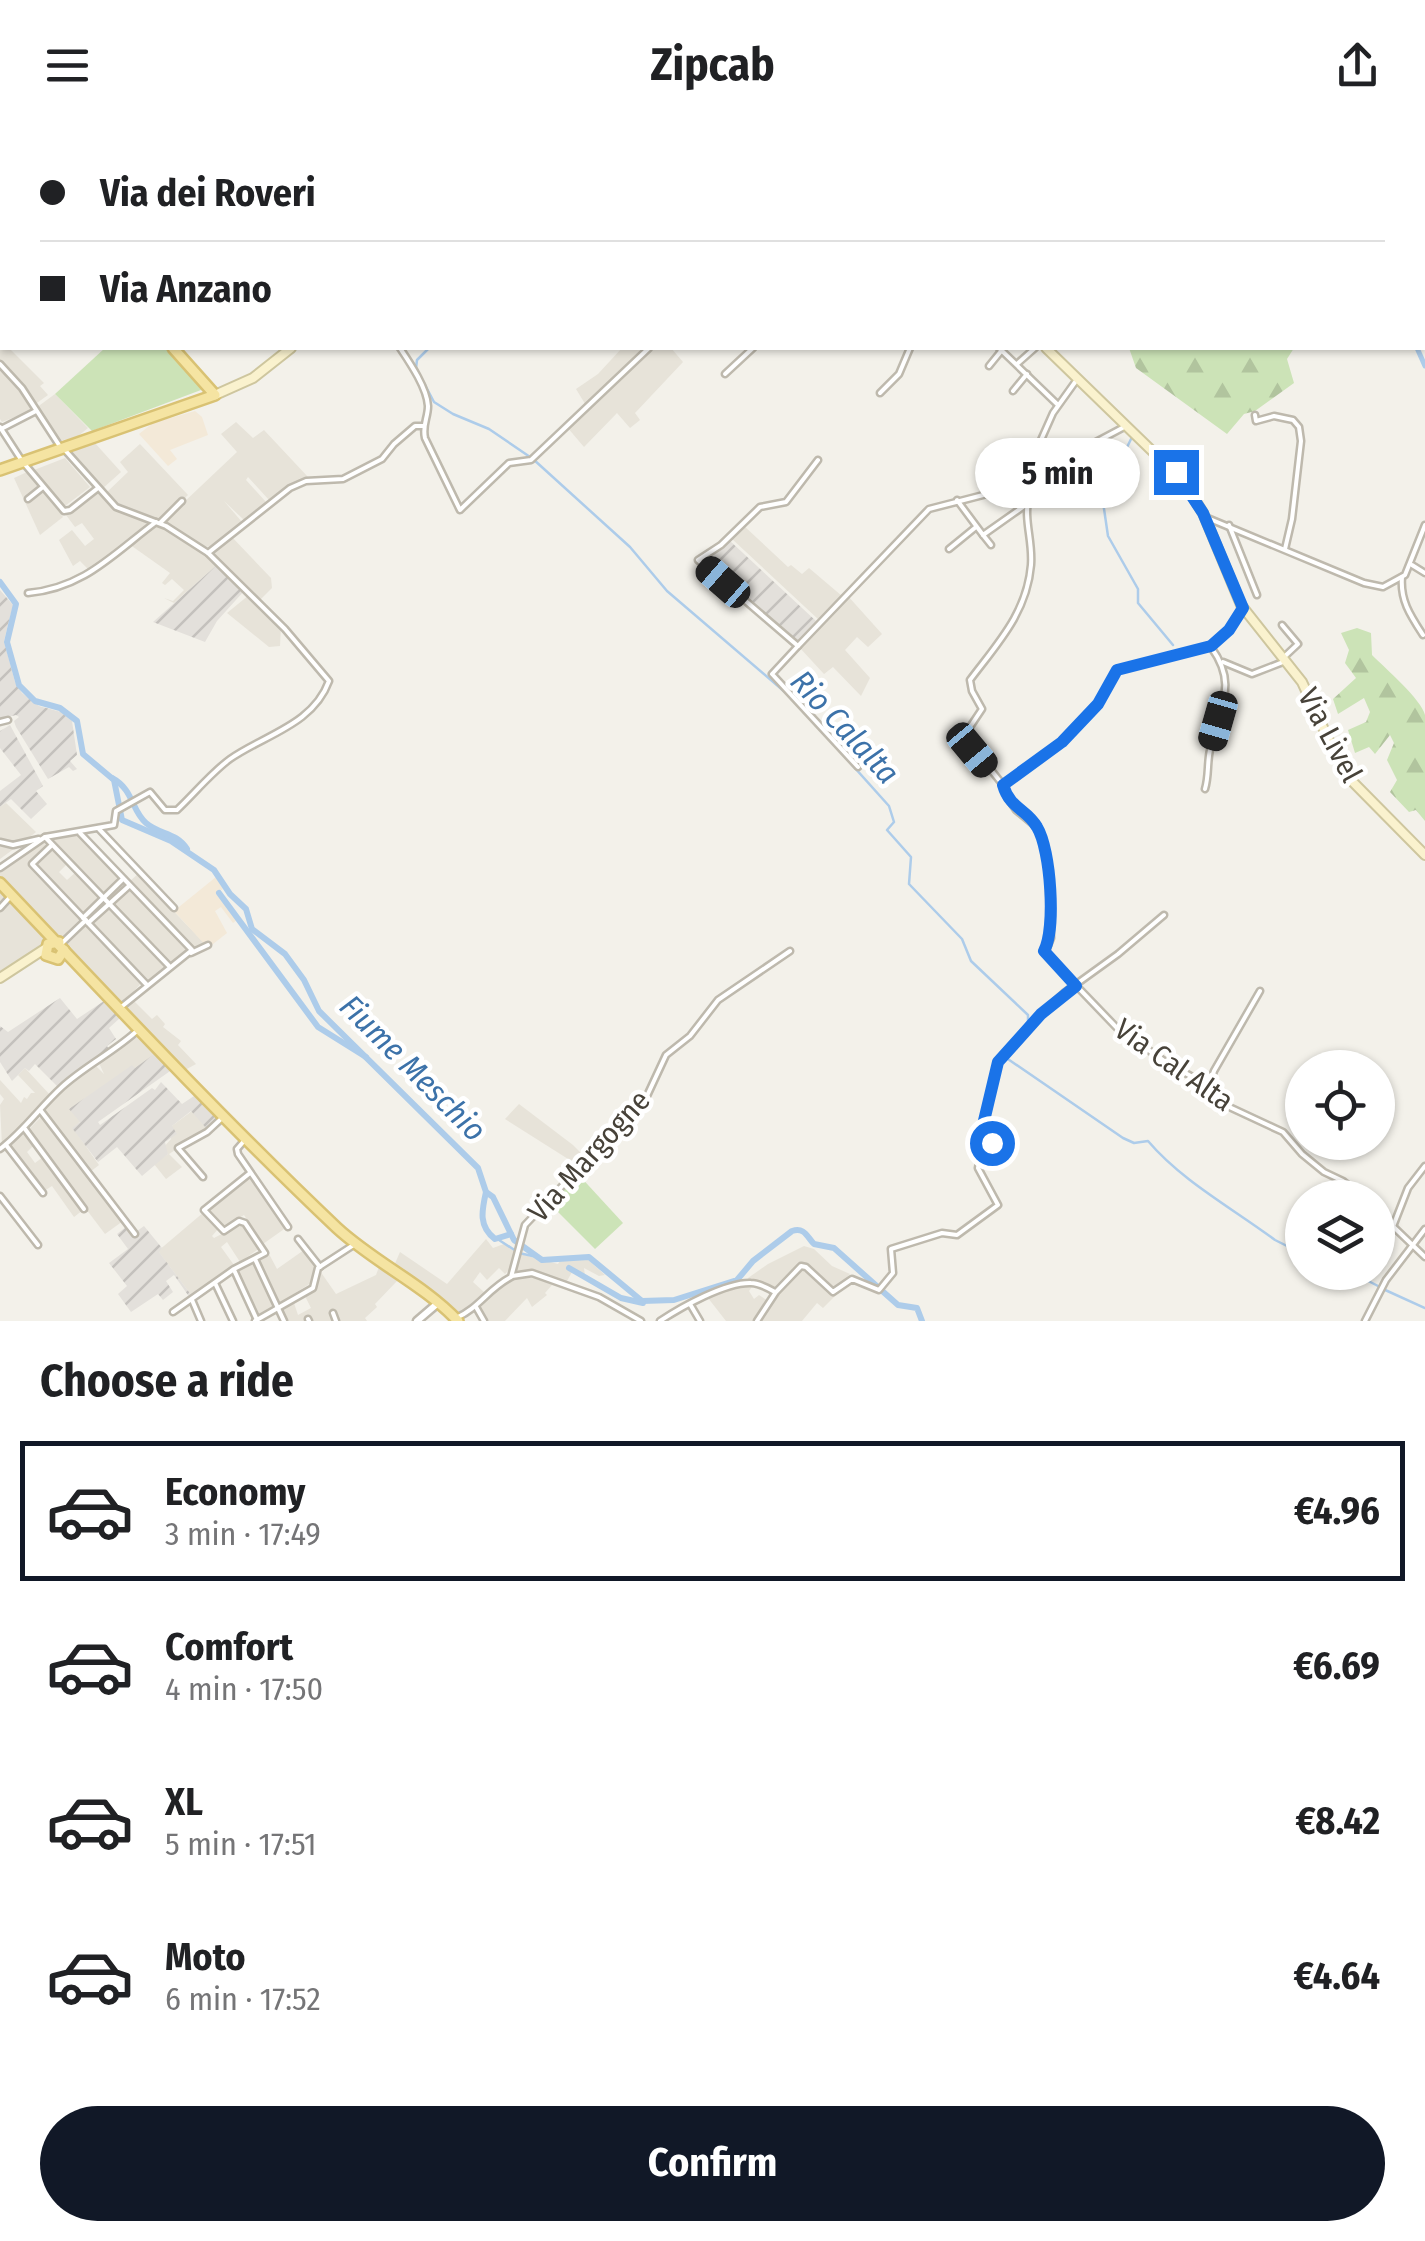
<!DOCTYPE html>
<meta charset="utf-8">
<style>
body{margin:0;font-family:"Fira Sans Condensed",sans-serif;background:#f2f2f2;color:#202124;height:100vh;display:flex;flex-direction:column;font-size:38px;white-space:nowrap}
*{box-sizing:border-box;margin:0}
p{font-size:32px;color:#757577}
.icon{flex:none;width:55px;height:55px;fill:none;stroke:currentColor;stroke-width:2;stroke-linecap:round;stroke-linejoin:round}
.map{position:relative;height:1191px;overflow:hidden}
.details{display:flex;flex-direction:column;background:#fff;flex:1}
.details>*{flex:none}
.top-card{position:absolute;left:0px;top:0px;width:1425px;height:220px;box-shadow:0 2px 8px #0004;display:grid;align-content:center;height:220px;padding:0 40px;background:#fff}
.buttons{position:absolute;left:1285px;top:920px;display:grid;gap:20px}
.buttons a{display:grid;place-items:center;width:110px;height:110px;border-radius:50%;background:#fff;box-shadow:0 2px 8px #0004;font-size:50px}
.end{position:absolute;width:45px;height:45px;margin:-22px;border:12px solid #1a73e8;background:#fff;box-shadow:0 0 0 5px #fff}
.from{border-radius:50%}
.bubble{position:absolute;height:70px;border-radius:35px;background:#fff;box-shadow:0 2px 8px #0004;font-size:32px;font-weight:700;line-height:70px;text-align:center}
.car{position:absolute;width:30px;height:60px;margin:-30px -15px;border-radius:12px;box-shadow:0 0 8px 2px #0007;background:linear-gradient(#222 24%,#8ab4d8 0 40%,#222 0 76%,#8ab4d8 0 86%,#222 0)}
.top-card b{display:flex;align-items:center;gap:35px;height:95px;font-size:38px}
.top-card b+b{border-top:2px solid #e0e0e0}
.top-card i{width:25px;height:25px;background:#202124}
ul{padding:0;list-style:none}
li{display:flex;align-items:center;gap:30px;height:140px;margin:0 20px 15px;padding:0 20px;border:5px solid transparent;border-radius:0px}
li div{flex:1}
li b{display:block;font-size:38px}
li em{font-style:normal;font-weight:700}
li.active{border-color:#111827}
li>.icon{width:90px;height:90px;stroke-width:1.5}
h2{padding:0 40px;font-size:45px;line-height:120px}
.primary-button{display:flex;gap:20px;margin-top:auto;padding:20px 40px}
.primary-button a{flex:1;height:115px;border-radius:60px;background:#111827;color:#fff;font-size:40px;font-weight:700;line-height:115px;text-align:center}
header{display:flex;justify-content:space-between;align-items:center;height:130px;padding:0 40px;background:#fff;font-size:45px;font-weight:700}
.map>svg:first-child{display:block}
.residential{fill:#e7e3d9}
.commercial{fill:#f3e9d8}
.industrial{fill:url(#industrial-furrows)}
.forest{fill:url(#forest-firs)}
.park{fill:#cce3b7}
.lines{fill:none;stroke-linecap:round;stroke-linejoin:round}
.stream{stroke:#adccea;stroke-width:2.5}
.canal{stroke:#adccea;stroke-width:5}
.river{stroke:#adccea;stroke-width:6}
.minor-casing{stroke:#beb9ad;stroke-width:9}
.tertiary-casing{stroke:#beb9ad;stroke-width:11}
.secondary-casing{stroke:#cec69e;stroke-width:12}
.primary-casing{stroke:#d9c273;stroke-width:14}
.minor{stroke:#fff;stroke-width:4}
.tertiary{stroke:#fff;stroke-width:6}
.secondary{stroke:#faf2ce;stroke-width:8}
.primary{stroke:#f5e4a2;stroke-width:9}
.route{stroke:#1a73e8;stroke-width:12}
.labels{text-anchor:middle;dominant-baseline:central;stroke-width:9;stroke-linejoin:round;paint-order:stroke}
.street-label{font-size:30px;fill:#474239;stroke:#fff}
.water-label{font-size:32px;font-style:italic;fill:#3c72a9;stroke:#fff}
</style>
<header><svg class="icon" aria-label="menu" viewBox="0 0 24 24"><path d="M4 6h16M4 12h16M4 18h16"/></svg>Zipcab<svg class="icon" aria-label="share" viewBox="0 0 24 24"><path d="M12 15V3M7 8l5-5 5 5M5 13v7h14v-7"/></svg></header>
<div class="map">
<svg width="1425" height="1191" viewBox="0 0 1425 1191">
<defs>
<pattern id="industrial-furrows" width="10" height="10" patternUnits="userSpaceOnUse" patternTransform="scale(2.5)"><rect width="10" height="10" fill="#e3e0db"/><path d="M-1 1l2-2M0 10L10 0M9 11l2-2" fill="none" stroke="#c4c1bd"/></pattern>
<pattern id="forest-firs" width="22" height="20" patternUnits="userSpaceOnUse" patternTransform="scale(2.5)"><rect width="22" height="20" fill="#cce3b7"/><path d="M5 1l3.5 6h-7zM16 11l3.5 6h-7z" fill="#b1c49e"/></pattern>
</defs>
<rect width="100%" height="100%" fill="#f3f1ea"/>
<g class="residential">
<polygon points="0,208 2,218 9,218 44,253 40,256 48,265 34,275 14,244 0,231"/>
<polygon points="622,218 671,218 683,232 635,283 640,290 630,298 617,283 584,317 567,297 587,277 576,259 598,244"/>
<polygon points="0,236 33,280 2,292 0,289"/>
<polygon points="55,264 88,298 77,307 59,311 36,278"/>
<polygon points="236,292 253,308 264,300 308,347 292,353 269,370 248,347 246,350 266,372 244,390 224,371 242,392 212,416 205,417 163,392 237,322 221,304"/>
<polygon points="94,312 121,342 102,359 70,324 71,319"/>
<polygon points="140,314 188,365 161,390 125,379 106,363 128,342 120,332"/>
<polygon points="65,328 90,357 65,376 34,340"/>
<polygon points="27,342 63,387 40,405 14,348"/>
<polygon points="97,361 119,380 150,392 89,440 80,431 73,436 59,410 72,400 85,416 94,409 82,393 75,397 66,385"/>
<polygon points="158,394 204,422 218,434 174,473 164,468 173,471 184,460 172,449 165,455 162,453 170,443 129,414"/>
<polygon points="743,395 788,437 791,435 802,444 809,438 842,466 819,490 731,408"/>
<polygon points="230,405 271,448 272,458 259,471 212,421"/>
<polygon points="249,465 281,497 280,516 269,517 227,483"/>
<polygon points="847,465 882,504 868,517 857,507 845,520 870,548 861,566 833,537 824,544 800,518"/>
<polygon points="6,673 36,702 31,706 35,710 15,718 0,729 0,677"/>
<polygon points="79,705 118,747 104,765 49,709"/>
<polygon points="45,709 46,717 29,734 82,789 61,810 0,747 0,740"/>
<polygon points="52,717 68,733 59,742 67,750 76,742 101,767 83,784 34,734"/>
<polygon points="138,744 205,814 196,821 129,752"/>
<polygon points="130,758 189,819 173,835 112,774"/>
<polygon points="0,760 35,796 44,810 42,815 0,841"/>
<polygon points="109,776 167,836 149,851 92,793"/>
<polygon points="86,794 142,852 121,876 67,817 65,813"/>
<polygon points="132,869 152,889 157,885 165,894 163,897 181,911 178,915 196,934 185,940 123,877"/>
<polygon points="137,904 157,922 73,998 99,1035 90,1042 43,981 62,959 95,935 104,944 99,933"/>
<polygon points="25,938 51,966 2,1016 0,975 4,969 0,964 0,950 21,973 24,967 27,969 31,963 35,963 18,945"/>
<polygon points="519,974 573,1015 584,1026 576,1034 505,989"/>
<polygon points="192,981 208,999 169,1024 182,1037 166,1049 154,1034 168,1024 164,1017 171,1009 172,996"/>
<polygon points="43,985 123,1091 105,1104 27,1001"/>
<polygon points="25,1003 34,1015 27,1022 35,1033 43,1027 83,1080 74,1087 52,1056 44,1061 10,1017 10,1014"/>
<polygon points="250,1044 287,1097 263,1114 244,1085 223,1098 207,1080"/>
<polygon points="204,1082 219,1098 212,1106 214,1108 243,1093 260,1118 240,1132 227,1112 221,1117 234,1135 192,1166 158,1121"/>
<polygon points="486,1109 493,1118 504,1114 515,1122 511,1138 505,1144 499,1138 487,1150 480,1142 473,1152 485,1163 462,1184 458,1184 393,1138 400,1122 447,1154"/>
<polygon points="804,1116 814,1119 832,1136 850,1144 837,1158 831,1158 801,1132 775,1158 749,1151 748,1148 768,1134"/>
<polygon points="304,1120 315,1137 314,1151 278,1174 258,1129 269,1124 277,1139"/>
<polygon points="516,1123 558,1134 561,1129 585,1127 605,1145 599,1146 584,1138 585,1146 569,1137 572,1142 567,1151 569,1155 528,1140 517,1142 513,1138"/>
<polygon points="253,1130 275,1176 259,1187 236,1140"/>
<polygon points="379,1137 397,1151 375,1174 377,1177 365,1188 367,1191 338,1191 334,1181 330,1184 334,1191 312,1191 308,1186 307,1191 286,1191 279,1178 293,1170 298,1185 311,1178 304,1164 315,1157 320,1141 336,1164 376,1145"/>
<polygon points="800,1138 806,1139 835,1166 823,1178 817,1173 802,1191 758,1191 774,1167"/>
<polygon points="528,1144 552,1155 545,1163 547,1165 532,1177 527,1168 505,1191 485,1191 480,1179 485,1168 494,1159"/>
<polygon points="754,1154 749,1161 754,1169 759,1165 768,1171 754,1191 726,1191 708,1168 727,1158"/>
</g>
<g class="commercial">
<polygon points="195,281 202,287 208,305 170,320 177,329 168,336 139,304 153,293"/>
<polygon points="216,747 223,759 216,764 237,790 233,793 221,777 215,781 227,803 208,818 174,781"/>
</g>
<g class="industrial">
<polygon points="729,410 816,491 796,513 700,430"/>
<polygon points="218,434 244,461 217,491 205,512 153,492"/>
<polygon points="0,460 13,475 4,511 15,552 22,563 39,576 61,582 72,591 77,625 70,631 77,639 73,641 69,637 48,649 16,597 14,591 19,587 16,585 0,589"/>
<polygon points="10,595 43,656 36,661 47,674 31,689 11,669 0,677 0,661 21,645 0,618 0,601"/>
<polygon points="60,868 77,889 104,871 120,888 109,898 116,909 107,916 111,922 58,957 35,934 29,941 25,938 12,951 0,932 0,896 8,902"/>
<polygon points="157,922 173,939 98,992 100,995 152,958 155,960 161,952 182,974 197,964 220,989 206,998 191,981 172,996 177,1004 165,1012 168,1024 142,1046 117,1017 98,1032 72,998 80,992 69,979 125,940 132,935 135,938"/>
<polygon points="127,1096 133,1104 144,1096 162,1118 159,1122 192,1166 190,1168 174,1145 166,1151 173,1162 163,1170 158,1164 131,1182 118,1164 127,1156 109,1133 128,1119 117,1104"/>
</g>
<g class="forest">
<polygon points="1129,218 1294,218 1287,229 1294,253 1255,281 1244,284 1227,304 1136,238"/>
<path d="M1357,498L1371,503L1372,525C1385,538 1422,570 1425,585C1425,609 1425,664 1425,691L1416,680L1409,682L1390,662L1397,650L1387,630L1394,613L1390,605L1375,624L1369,617L1355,623L1348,600L1366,592L1370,582L1364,568L1338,584L1333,569L1356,548L1345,533L1349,520L1341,503Z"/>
</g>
<g class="park">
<polygon points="105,218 167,218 198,250 201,260 92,301 55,264"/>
<polygon points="577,1043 623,1093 595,1119 548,1072"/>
</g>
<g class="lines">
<g class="stream">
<polyline points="1300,0 1301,2"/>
<polyline points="587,2 588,0"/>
<polyline points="1422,189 1425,193"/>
<polyline points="429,218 417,230 416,238 434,272 453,284 489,299 533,329 630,417 667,461 793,569"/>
<polyline points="1114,344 1132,307"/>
<polyline points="1115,344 1103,372 1108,406 1138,459 1138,473 1173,515"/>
<path d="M802,579L889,676L894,692L887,700L911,727L909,754L962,809L971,831L1028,885V893L1002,925L1123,1008L1134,1013L1148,1011C1182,1051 1232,1078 1275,1110L1287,1116L1302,1119"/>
<polyline points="499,1110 519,1123 537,1127"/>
<polyline points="1351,1142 1378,1156"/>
<polyline points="1383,1159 1425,1178"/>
</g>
<g class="canal">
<polyline points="1422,117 1425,116"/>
<polyline points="1417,218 1425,236"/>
</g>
<g class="river">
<path d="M0,452L16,474L7,512L19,555L35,571L60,578L77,591L83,624L114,650L122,690L171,711L214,740L230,764L246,779L252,799L285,824L304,850L319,881L478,1038L486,1062L493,1067L514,1110L542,1130L589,1127L642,1171L674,1170L737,1150L753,1131L792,1101C805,1097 807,1107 814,1114L834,1118L898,1175L917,1178L922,1191"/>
<path d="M112,648C134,660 131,680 146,693C160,705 176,702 187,719"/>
<polyline points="219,763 318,897 366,927"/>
<path d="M486,1062C482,1080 478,1096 495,1109L511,1104"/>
<polyline points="569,1138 621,1168 643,1173"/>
</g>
<g class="minor-casing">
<g id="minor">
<polyline points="49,0 51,2"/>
<polyline points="109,0 111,2"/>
<polyline points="145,0 147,2"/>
<polyline points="172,0 175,2"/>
<polyline points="197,0 199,2"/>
<polyline points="672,0 672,2"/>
<polyline points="738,0 738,2"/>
<polyline points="859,0 861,2"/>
<polyline points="1074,0 1077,2"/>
<polyline points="1328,0 1329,2"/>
<polyline points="1386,0 1409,0"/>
<polyline points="94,2 97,0"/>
<polyline points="99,2 102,0"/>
<polyline points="241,2 243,0"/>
<polyline points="271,2 273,0"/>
<polyline points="676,2 677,0"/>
<polyline points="0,83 2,82"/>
<polyline points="1422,109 1425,109"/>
<path d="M400,218C410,233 427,258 428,276C428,288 422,295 425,308L460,380L509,333L531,330L649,218"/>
<polyline points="999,218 1057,274"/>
<polyline points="0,234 22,258 59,315"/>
<polyline points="1017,234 1035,218"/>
<polyline points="989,236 1002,220"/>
<polyline points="725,244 753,218"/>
<polyline points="1078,248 1053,283 1033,328 1015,349 1016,354 1029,365 1052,358 1094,313 1126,296"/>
<polyline points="1013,261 1027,244"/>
<polyline points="880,263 899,244 910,218"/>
<polyline points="1255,285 1256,291 1274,286 1293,290 1299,297 1301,311 1292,389 1285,419"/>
<polyline points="0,297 22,331 64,381 70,380 98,358"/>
<polyline points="1,299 36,281"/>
<polyline points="818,330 786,372 760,377 721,415 698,430 798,516 929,379 991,363 1015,352"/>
<polyline points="28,369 43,357"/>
<polyline points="957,370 983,405 1027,374"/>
<polyline points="1205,387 1364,453 1383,457 1405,445 1425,395"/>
<polyline points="160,393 182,371"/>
<polyline points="1229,395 1257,465"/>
<polyline points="983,405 991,415"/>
<polyline points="949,419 976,397"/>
<polyline points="208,423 290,358 306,351 343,349 382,329 394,314 415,296 423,296"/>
<polyline points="1412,435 1425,443"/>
<path d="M1402,447C1400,470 1410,485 1423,505"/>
<path d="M28,463C84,458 113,424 156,392"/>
<polyline points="1243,479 1231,497 1211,517 1117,540 1098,574 1062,613 1003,655 1007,667 1016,680 1039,699 1048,731 1051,808 1045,823 1116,897 1167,933 1209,956 1210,968 1283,1002 1302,1024 1324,1042 1343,1051 1364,1068"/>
<polyline points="1282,495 1298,514 1283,528"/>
<polyline points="798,516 772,544 858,637"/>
<polyline points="1223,532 1252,544 1283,532"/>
<polyline points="0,592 8,590"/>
<path d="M1003,655L964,606L982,579L972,561L970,550C997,514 1027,483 1031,435C1033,410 1023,390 1029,365"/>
<path d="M1205,659C1209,646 1207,633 1210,620C1217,578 1240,557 1211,517"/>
<polyline points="99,699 174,778"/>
<polyline points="80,703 192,820 120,878"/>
<polyline points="45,707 170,837"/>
<polyline points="0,712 13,715 39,709"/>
<polyline points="52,715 32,734 147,855"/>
<path d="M0,738L45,707L114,695L116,681L150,662L165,680H177C194,664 211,643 230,629C264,605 313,595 329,551L285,499L208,423L166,396L116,377L64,319"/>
<polyline points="0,778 10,767"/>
<polyline points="83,788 123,749"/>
<polyline points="88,793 129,756"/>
<polyline points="61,814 86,790"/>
<polyline points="191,823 208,815"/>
<polyline points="1209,956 1214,941 1260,861"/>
<polyline points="41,981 135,1104"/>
<polyline points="25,999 84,1079"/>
<polyline points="244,1011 237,1019 238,1024 288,1097"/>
<polyline points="6,1015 43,1063"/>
<path d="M0,1019C24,1001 40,977 62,957C86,935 116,921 139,899"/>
<polyline points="203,1047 178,1018 207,1002 221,989"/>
<polyline points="0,1066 38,1115"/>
<polyline points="1378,1082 1425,1127"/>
<polyline points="1392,1099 1408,1058 1425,1036"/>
<polyline points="298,1109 320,1137"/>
<polyline points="255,1129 284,1191"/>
<polyline points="234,1140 257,1190"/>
<polyline points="512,1146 532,1143 599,1167 641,1191"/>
<polyline points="215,1153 233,1191"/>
<polyline points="192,1170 201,1191"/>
<polyline points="690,1174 700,1191"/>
<polyline points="476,1177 484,1191"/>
<polyline points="173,1182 234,1139 265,1123 245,1093 239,1091 224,1101 204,1080 250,1043"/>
<polyline points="333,1183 336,1191"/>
<path d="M456,1188C479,1178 488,1159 511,1147L525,1095L646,968L666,925L690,906L718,870L790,821"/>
<polyline points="308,1189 309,1191"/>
<polyline points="255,1191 313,1158 318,1138 355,1114"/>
<path d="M660,1191C681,1177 726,1152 751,1153C759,1153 768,1158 775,1162"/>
<polyline points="757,1191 776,1162 801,1136 806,1137 833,1162 852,1149 879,1160 893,1143 891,1119 942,1103 957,1105 998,1075 978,1038 979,1033 994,1019 983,995 998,932 1041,884 1064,863 1118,824 1164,785"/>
<polyline points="1365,1191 1386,1150 1425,1099"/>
</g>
</g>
<g class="tertiary-casing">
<g id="tertiary">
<polyline points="1320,0 1322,2"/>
<polyline points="1422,154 1425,157"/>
<polyline points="417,1191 438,1173"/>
</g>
</g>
<g class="secondary-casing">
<g id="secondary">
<polyline points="383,0 384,2"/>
<polyline points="470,0 488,2"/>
<polyline points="797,0 801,2"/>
<polyline points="416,2 418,0"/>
<polyline points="626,2 644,0"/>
<polyline points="1046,218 1183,351 1203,383 1241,475 1302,552 1344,643 1425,725"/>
<polyline points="215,265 253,248 291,218"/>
<polyline points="0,848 46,818"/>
</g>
</g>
<g class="primary-casing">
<g id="primary">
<polyline points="0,39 2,42"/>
<polyline points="0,340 215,265 173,218"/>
<path d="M0,753C110,869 220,987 337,1098C375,1133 423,1154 458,1191"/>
<polyline points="59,812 48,814 46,825 58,829 64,820"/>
</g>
</g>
<use href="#minor" class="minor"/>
<use href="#tertiary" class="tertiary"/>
<use href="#secondary" class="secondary"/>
<use href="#primary" class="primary"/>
</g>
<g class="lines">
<path class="route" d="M992,1013L983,995L998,932L1041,884L1076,856L1044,821C1056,799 1051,720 1037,697C1027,679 1010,679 1003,655L1062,612L1098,574L1117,540L1211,516L1229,500L1243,478L1203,383L1176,342"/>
</g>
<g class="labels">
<g class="street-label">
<text transform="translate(1330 605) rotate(62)">Via Livel</text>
<text transform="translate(1174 935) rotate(35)">Via Cal Alta</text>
<text transform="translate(589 1026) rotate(-48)">Via Margogne</text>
</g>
<g class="water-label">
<text transform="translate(845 597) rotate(47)">Rio Calalta</text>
<text transform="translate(413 938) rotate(45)">Fiume Meschio</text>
</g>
</g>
</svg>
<div class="buttons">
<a><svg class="icon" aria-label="locate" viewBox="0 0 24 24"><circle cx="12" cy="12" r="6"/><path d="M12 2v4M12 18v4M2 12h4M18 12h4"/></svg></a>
<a><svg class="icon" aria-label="layers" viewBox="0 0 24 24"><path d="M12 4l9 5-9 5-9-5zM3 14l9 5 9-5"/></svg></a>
</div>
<i class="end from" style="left:992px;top:1013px"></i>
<i class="end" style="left:1176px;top:342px"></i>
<div class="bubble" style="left:975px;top:308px;width:165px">5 min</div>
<i class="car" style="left:723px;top:452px;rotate:311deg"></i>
<i class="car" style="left:1218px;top:591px;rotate:196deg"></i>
<i class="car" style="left:972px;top:620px;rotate:140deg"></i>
<div class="top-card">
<b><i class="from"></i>Via dei Roveri</b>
<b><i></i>Via Anzano</b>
</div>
</div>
<section class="details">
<h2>Choose a ride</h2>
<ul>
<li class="active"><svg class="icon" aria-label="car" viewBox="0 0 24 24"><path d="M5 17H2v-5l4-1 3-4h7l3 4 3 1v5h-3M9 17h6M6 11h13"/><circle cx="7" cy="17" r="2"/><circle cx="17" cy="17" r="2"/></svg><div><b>Economy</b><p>3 min · 17:49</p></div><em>€4.96</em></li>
<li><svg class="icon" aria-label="car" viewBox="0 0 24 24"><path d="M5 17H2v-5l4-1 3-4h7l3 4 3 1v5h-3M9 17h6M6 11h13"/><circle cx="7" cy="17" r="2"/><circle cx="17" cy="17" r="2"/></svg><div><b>Comfort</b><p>4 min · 17:50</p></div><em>€6.69</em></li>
<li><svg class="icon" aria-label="car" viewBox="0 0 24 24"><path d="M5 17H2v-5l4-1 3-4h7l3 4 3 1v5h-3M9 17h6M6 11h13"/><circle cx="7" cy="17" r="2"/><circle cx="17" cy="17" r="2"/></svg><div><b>XL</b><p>5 min · 17:51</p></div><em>€8.42</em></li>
<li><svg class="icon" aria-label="car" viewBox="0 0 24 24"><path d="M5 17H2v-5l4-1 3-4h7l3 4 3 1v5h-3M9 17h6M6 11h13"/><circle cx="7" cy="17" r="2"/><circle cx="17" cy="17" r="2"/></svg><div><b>Moto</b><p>6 min · 17:52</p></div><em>€4.64</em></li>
</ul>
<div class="primary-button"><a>Confirm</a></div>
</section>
